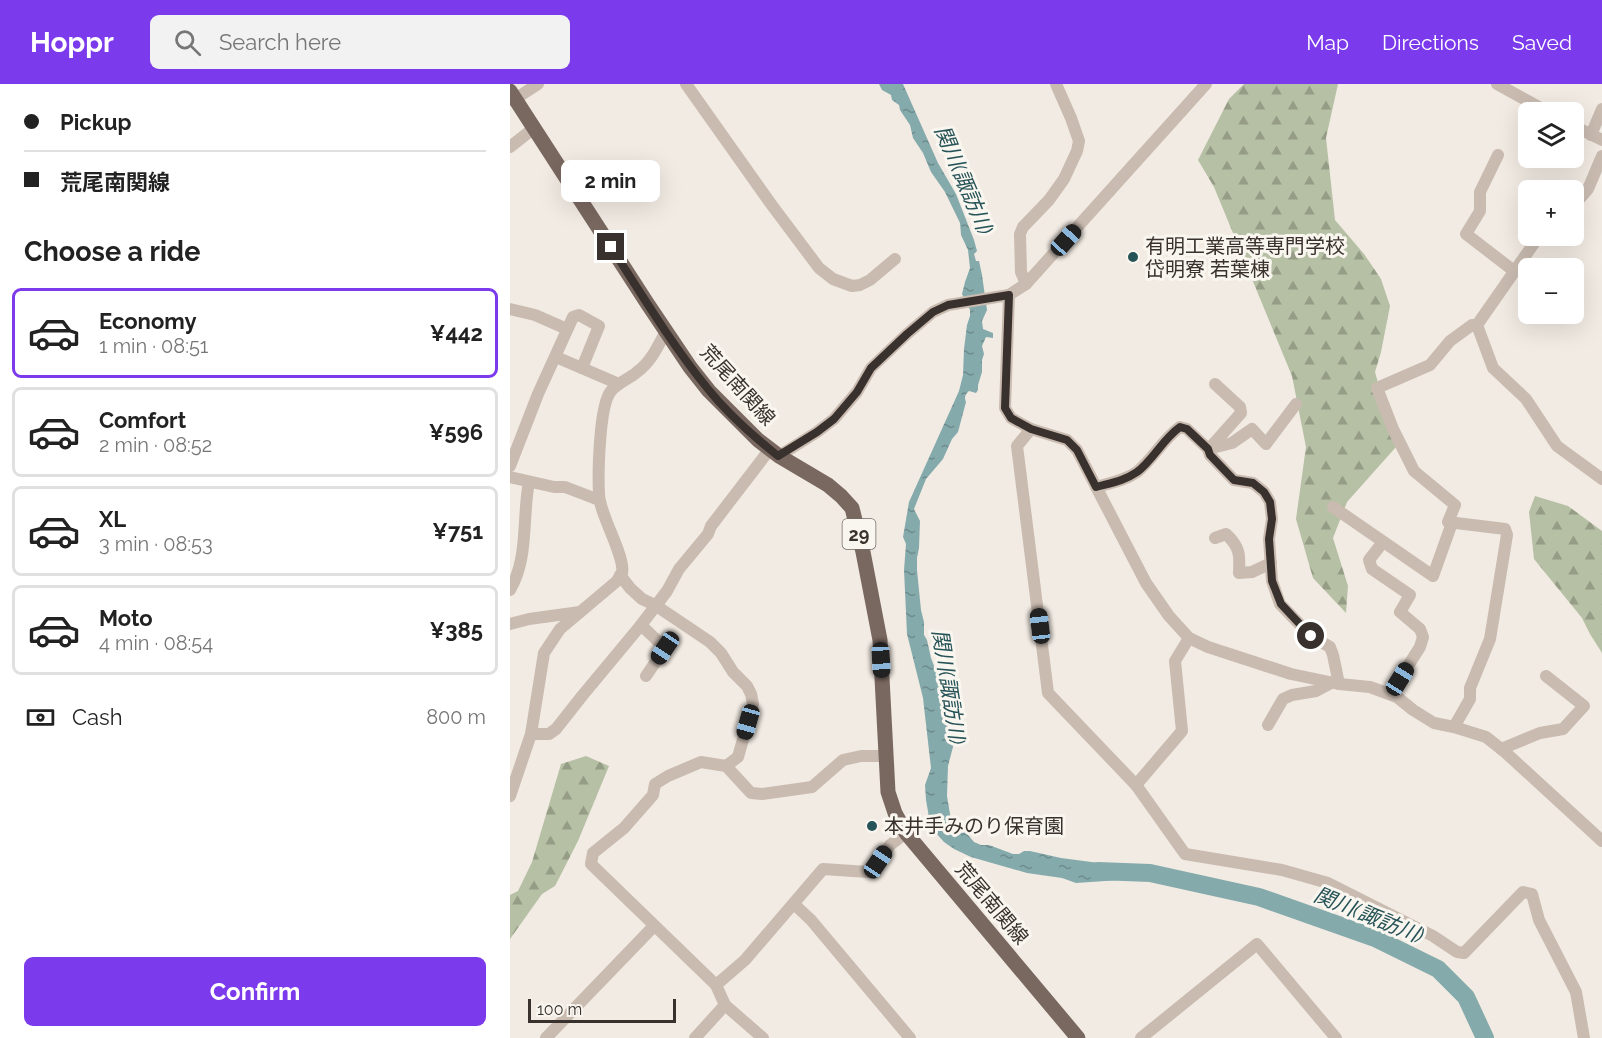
<!DOCTYPE html>
<meta charset="utf-8">
<style>
body{margin:0;font-family:Raleway,"Noto Sans JP",sans-serif;background:#f2f2f2;color:#222;height:100vh;display:flex;flex-direction:column;font-size:22px;white-space:nowrap}
*{box-sizing:border-box;margin:0}
p{font-size:20px;color:#767676}
.icon{flex:none;width:33px;height:33px;fill:none;stroke:currentColor;stroke-width:2;stroke-linecap:round;stroke-linejoin:round}
.map{position:relative;flex:1;overflow:hidden}
.side{display:flex;flex-direction:column;background:#fff;width:510px}
.side>*{flex:none}
.hud{display:grid;align-content:center;height:132px;padding:0 24px;background:#fff}
.controls{position:absolute;left:1008px;top:18px;display:grid;gap:12px}
.controls a{display:grid;place-items:center;width:66px;height:66px;border-radius:9px;background:#fff;box-shadow:0 6px 24px #0002;font-size:30px}
.scale{position:absolute;left:18px;bottom:15px;width:148px;box-sizing:border-box;padding-left:6px;border:3px solid #39312d;border-top:0;font-size:16px;line-height:21px;white-space:nowrap;color:#39312d;-webkit-text-stroke:4px #f9f5ef;paint-order:stroke}
.end{position:absolute;width:27px;height:27px;margin:-14px;border:8px solid #39312d;background:#fff;box-shadow:0 0 0 3px #fff}
.from{border-radius:50%}
.bubble{position:absolute;height:42px;border-radius:9px;background:#fff;box-shadow:0 6px 24px #0002;font-size:20px;font-weight:700;line-height:42px;text-align:center}
.car{position:absolute;width:18px;height:36px;margin:-18px -9px;border-radius:8px;box-shadow:0 0 4px 2px #0007;background:linear-gradient(#222 24%,#8ab4d8 0 40%,#222 0 76%,#8ab4d8 0 86%,#222 0)}
.hud b{display:flex;align-items:center;gap:21px;height:57px;font-size:22px}
.hud b+b{border-top:2px solid #e0e0e0}
.hud i{width:15px;height:15px;background:#222}
ul{padding:0;list-style:none}
li{display:flex;align-items:center;gap:18px;height:90px;margin:0 12px 9px;padding:0 12px;border:3px solid #e0e0e0;border-radius:9px}
li div{flex:1}
li b{display:block;font-size:22px}
li em{font-style:normal;font-weight:700}
li.active{border-color:#7c3aed}
li>.icon{width:54px;height:54px;stroke-width:1.5}
h2{padding:0 24px;font-size:27px;line-height:72px}
.pay{display:flex;align-items:center;gap:15px;height:66px;padding:0 24px;font-size:22px}
.pay p{margin-inline-start:auto}
.button{display:flex;gap:12px;margin-top:auto;padding:12px 24px}
.button a{flex:1;height:69px;border-radius:9px;background:#7c3aed;color:#fff;font-size:24px;font-weight:700;line-height:69px;text-align:center}
header{display:flex;align-items:center;gap:36px;box-sizing:border-box;height:84px;padding:0 30px;background:#7c3aed;color:#fff}
header strong{font-size:28px}
nav{display:flex;gap:33px;margin-inline-start:auto;font-size:21px}
.search{width:420px;height:54px;background:#f2f2f2;display:flex;align-items:center;gap:15px;box-sizing:border-box;padding:0 21px;border-radius:9px;color:#767676;font-size:22px}
main{display:flex;flex:1;min-height:0}
.map>svg:first-child{display:block}
.forest{fill:url(#forest-firs)}
.water{fill:url(#water-ripples)}
.lines{fill:none;stroke-linecap:round;stroke-linejoin:round}
.river{stroke:#85aaac;stroke-width:18}
.minor{stroke:#c9bbb0;stroke-width:12}
.major{stroke:#796860;stroke-width:15}
.route{stroke:#39312d;stroke-width:8}
.poi-dot{fill:#265357;stroke:#f9f5ef;stroke-width:2}
.labels{text-anchor:middle;dominant-baseline:central;stroke-width:6;stroke-linejoin:round;paint-order:stroke}
.shield{fill:#f9f5ef;stroke:#736c67;stroke-width:1.5}
.shield-label{font-size:18px;font-weight:bold;fill:#39312d}
.poi-label{font-size:20px;fill:#39312d;stroke:#f9f5ef;text-anchor:start}
.street-label{font-size:20px;fill:#39312d;stroke:#f9f5ef}
.water-label{font-size:21px;font-style:italic;fill:#265357;stroke:#f9f5ef}
</style>
<header>
<strong>Hoppr</strong>
<div class="search"><svg class="icon" aria-label="search" viewBox="0 0 24 24"><circle cx="10" cy="10" r="6"/><path d="M15 15l6 6"/></svg>Search here</div>
<nav><a>Map</a><a>Directions</a><a>Saved</a></nav>
</header>
<main>
<section class="side">
<div class="hud">
<b><i class="from"></i>Pickup</b>
<b><i></i>荒尾南関線</b>
</div>
<h2>Choose a ride</h2>
<ul>
<li class="active"><svg class="icon" aria-label="car" viewBox="0 0 24 24"><path d="M5 17H2v-5l4-1 3-4h7l3 4 3 1v5h-3M9 17h6M6 11h13"/><circle cx="7" cy="17" r="2"/><circle cx="17" cy="17" r="2"/></svg><div><b>Economy</b><p>1 min · 08:51</p></div><em>¥442</em></li>
<li><svg class="icon" aria-label="car" viewBox="0 0 24 24"><path d="M5 17H2v-5l4-1 3-4h7l3 4 3 1v5h-3M9 17h6M6 11h13"/><circle cx="7" cy="17" r="2"/><circle cx="17" cy="17" r="2"/></svg><div><b>Comfort</b><p>2 min · 08:52</p></div><em>¥596</em></li>
<li><svg class="icon" aria-label="car" viewBox="0 0 24 24"><path d="M5 17H2v-5l4-1 3-4h7l3 4 3 1v5h-3M9 17h6M6 11h13"/><circle cx="7" cy="17" r="2"/><circle cx="17" cy="17" r="2"/></svg><div><b>XL</b><p>3 min · 08:53</p></div><em>¥751</em></li>
<li><svg class="icon" aria-label="car" viewBox="0 0 24 24"><path d="M5 17H2v-5l4-1 3-4h7l3 4 3 1v5h-3M9 17h6M6 11h13"/><circle cx="7" cy="17" r="2"/><circle cx="17" cy="17" r="2"/></svg><div><b>Moto</b><p>4 min · 08:54</p></div><em>¥385</em></li>
</ul>
<div class="pay"><svg class="icon" aria-label="cash" viewBox="0 0 24 24"><path d="M3 7h18v10H3z"/><circle cx="12" cy="12" r="2"/></svg>Cash<p>800 m</p></div>
<div class="button"><a>Confirm</a></div>
</section>
<div class="map">
<svg width="1092" height="954" viewBox="0 0 1092 954">
<defs>
<pattern id="forest-firs" width="22" height="20" patternUnits="userSpaceOnUse" patternTransform="scale(1.5)"><rect width="22" height="20" fill="#b6c0a4"/><path d="M5 1l3.5 6h-7zM16 11l3.5 6h-7z" fill="#959d86"/></pattern>
<pattern id="water-ripples" width="26" height="14" patternUnits="userSpaceOnUse" patternTransform="scale(1.5)"><rect width="26" height="14" fill="#85aaac"/><path d="M2 4q2-2 4 0t4 0M15 11q2-2 4 0t4 0" fill="none" stroke="#6e8b8c"/></pattern>
</defs>
<rect width="100%" height="100%" fill="#f2ebe3"/>
<g class="forest">
<polygon points="734,0 828,0 816,54 825,136 854,170 871,195 880,222 871,268 865,288 886,363 837,418 823,454 838,502 836,529 803,494 786,435 796,363 782,292 704,103 688,76 719,15"/>
<polygon points="1025,412 1058,422 1092,447 1092,569 1080,550 1072,534 1024,475 1019,428"/>
<polygon points="76,672 99,682 68,757 45,802 32,810 0,855 0,811 8,807 22,778 51,680"/>
</g>
<path class="water" d="M369,0H393L428,79L446,110L464,156L467,167L464,170L466,177H469L472,191L477,226L472,237L473,245L483,249V254L476,253L472,262L474,270L472,276V288L468,301V306L466,309L459,307C455,311 454,313 456,318L448,348L442,355L433,375L416,395L404,425L410,437L409,464L407,474V486L411,526L414,538V551L417,556L421,574L430,598L438,642L444,652V659L438,682L437,712L441,736L453,745L464,758L471,761H479L503,770H509L514,767H520L551,774L589,779L611,780L610,796L566,799L552,794L517,789L461,773L444,765L434,758L424,747L420,739L416,716L415,701L421,684L413,614L397,550L394,486L396,460L393,453L399,418L449,307L453,291L454,265L457,241L460,232V226L452,210L455,198L460,184L458,166L451,151L450,139L435,108L421,88L413,69L403,54L400,41L390,26L389,21L382,16L381,11L372,6Z"/>
<g class="lines">
<polyline class="river" points="588,787 640,789 749,813 865,854 928,885 956,913 975,954"/>
<g class="minor">
<polyline points="176,0 261,120 309,184 323,195 342,202 350,201 360,196 385,175"/>
<polyline points="987,0 1038,28"/>
<polyline points="5,15 28,0"/>
<polyline points="1064,42 1092,56"/>
<polyline points="1081,51 1092,25"/>
<polyline points="0,63 24,44"/>
<polyline points="988,71 970,108 970,127 956,150 1004,187"/>
<polyline points="1064,121 1078,105 1092,72"/>
<polyline points="1029,152 967,241 983,284 1016,315 1047,362 1092,395"/>
<polyline points="516,200 511,188 510,150 513,143 539,116 554,95 567,67 569,57 561,34 546,0"/>
<polyline points="499,211 495,324 501,334 521,345 557,356 567,366 636,499 659,532 679,554 698,563 781,590 829,600 860,603 887,613 903,626 924,639 944,643 976,653 995,668 1092,757"/>
<polyline points="0,225 25,231 57,245"/>
<polyline points="46,273 109,300"/>
<polyline points="521,345 507,362 538,609 626,701 675,770 772,786 818,799 923,852 947,868 954,869 1013,808 1022,810 1029,836 1066,908 1074,954"/>
<polyline points="698,365 722,359 742,345 756,360 786,320"/>
<polyline points="699,365 731,329 730,323 705,300"/>
<polyline points="269,372 307,348 324,335 347,308 361,284 397,250 423,228 438,221 499,211 516,200 696,0"/>
<polyline points="0,382 28,310 63,233 69,231 89,242 72,284"/>
<polyline points="0,393 44,403 55,403 89,416"/>
<path d="M586,403C600,399 614,397 627,388C643,375 653,355 670,343L677,345L698,365L700,371L724,396L743,399L754,408L760,418L762,435L759,455L762,497L770,520L801,552L820,563L823,571L829,600"/>
<polyline points="823,423 923,492 942,439"/>
<path d="M705,454L716,450C730,463 730,471 729,489L742,488L761,479"/>
<polyline points="873,458 859,476 862,485 900,511 890,528 910,545 913,553 910,563 880,610"/>
<polyline points="110,491 120,504 132,515 145,521 200,558 211,569 223,588 237,602 241,610 243,620 228,673 216,682"/>
<path d="M0,506C19,474 12,433 19,398"/>
<polyline points="0,540 19,535 70,528"/>
<polyline points="136,592 155,564 131,541 157,507 169,485 198,450 201,442 260,365"/>
<polyline points="758,641 773,615 782,611 806,607 821,599"/>
<polyline points="944,643 960,615 960,604 980,555 997,451 995,445 938,438 945,421 904,387 883,345 867,304 920,281 940,257 962,241 967,241"/>
<polyline points="21,650 39,650 46,645 72,612 131,541"/>
<polyline points="991,665 1030,649 1053,645 1074,622 1036,592"/>
<polyline points="626,701 672,647 665,577 679,554"/>
<path d="M0,712L21,650L34,569L50,545L107,497C108,494 111,492 112,489C116,473 89,430 89,410C88,390 89,321 101,307C109,298 119,295 127,288C141,278 148,262 156,247"/>
<polyline points="284,820 301,836 400,954"/>
<polyline points="206,901 235,876 313,785 358,788 368,778 380,761 396,749"/>
<polyline points="36,954 144,842"/>
<polyline points="185,954 215,921"/>
<polyline points="253,954 215,921 206,901 81,780 83,769 114,744 143,711 145,700 158,692 191,678 216,682 241,709 252,710 302,703 333,676 351,672 376,672"/>
<polyline points="631,954 747,860 826,954"/>
</g>
<polyline class="major" points="0,7 137,219 180,283 199,307 248,356 269,372 318,401 331,412 342,424 353,468 370,556 378,708 385,729 396,749 568,954"/>
</g>
<g class="lines">
<path class="route" d="M101,163C132,211 162,261 198,305C218,330 243,352 268,372L307,348L324,335L347,308L361,284L397,250L423,228L438,221L499,211L495,324L501,334L521,345L557,356L567,366L586,403C600,399 614,397 627,388C643,376 653,355 670,343L677,345L698,365L700,371L724,396L743,399L754,408L760,418L762,435L759,455L762,497L771,520L801,552"/>
</g>
<g class="poi-dot">
<circle cx="623" cy="173" r="6"/>
<circle cx="362" cy="742" r="6"/>
</g>
<g class="labels">
<rect class="shield" x="332.5" y="435" width="33" height="30" rx="4.5"/>
<g class="shield-label">
<text x="349" y="450">29</text>
</g>
<g class="poi-label">
<text x="635" y="162">有明工業高等専門学校<tspan x="635" dy="23">岱明寮 若葉棟</tspan></text>
<text x="374" y="742">本井手みのり保育園</text>
</g>
<g class="street-label">
<text transform="translate(228 301) rotate(48)">荒尾南関線</text>
<text transform="translate(482 819) rotate(50)">荒尾南関線</text>
</g>
<g class="water-label">
<text transform="translate(454 96) rotate(67)">関川(諏訪川)</text>
<text transform="translate(439 603) rotate(81)">関川(諏訪川)</text>
<text transform="translate(859 831) rotate(22)">関川(諏訪川)</text>
</g>
</g>
</svg>
<div class="controls">
<a><svg class="icon" aria-label="layers" viewBox="0 0 24 24"><path d="M12 4l9 5-9 5-9-5zM3 14l9 5 9-5"/></svg></a>
<a>+</a>
<a>−</a>
</div>
<div class="scale">100 m</div>
<i class="end from" style="left:801px;top:552px"></i>
<i class="end" style="left:101px;top:163px"></i>
<div class="bubble" style="left:51px;top:76px;width:99px">2 min</div>
<i class="car" style="left:556px;top:156px;rotate:42deg"></i>
<i class="car" style="left:530px;top:542px;rotate:353deg"></i>
<i class="car" style="left:155px;top:564px;rotate:214deg"></i>
<i class="car" style="left:371px;top:576px;rotate:177deg"></i>
<i class="car" style="left:890px;top:595px;rotate:32deg"></i>
<i class="car" style="left:238px;top:638px;rotate:196deg"></i>
<i class="car" style="left:368px;top:778px;rotate:34deg"></i>
</div>
</main>
